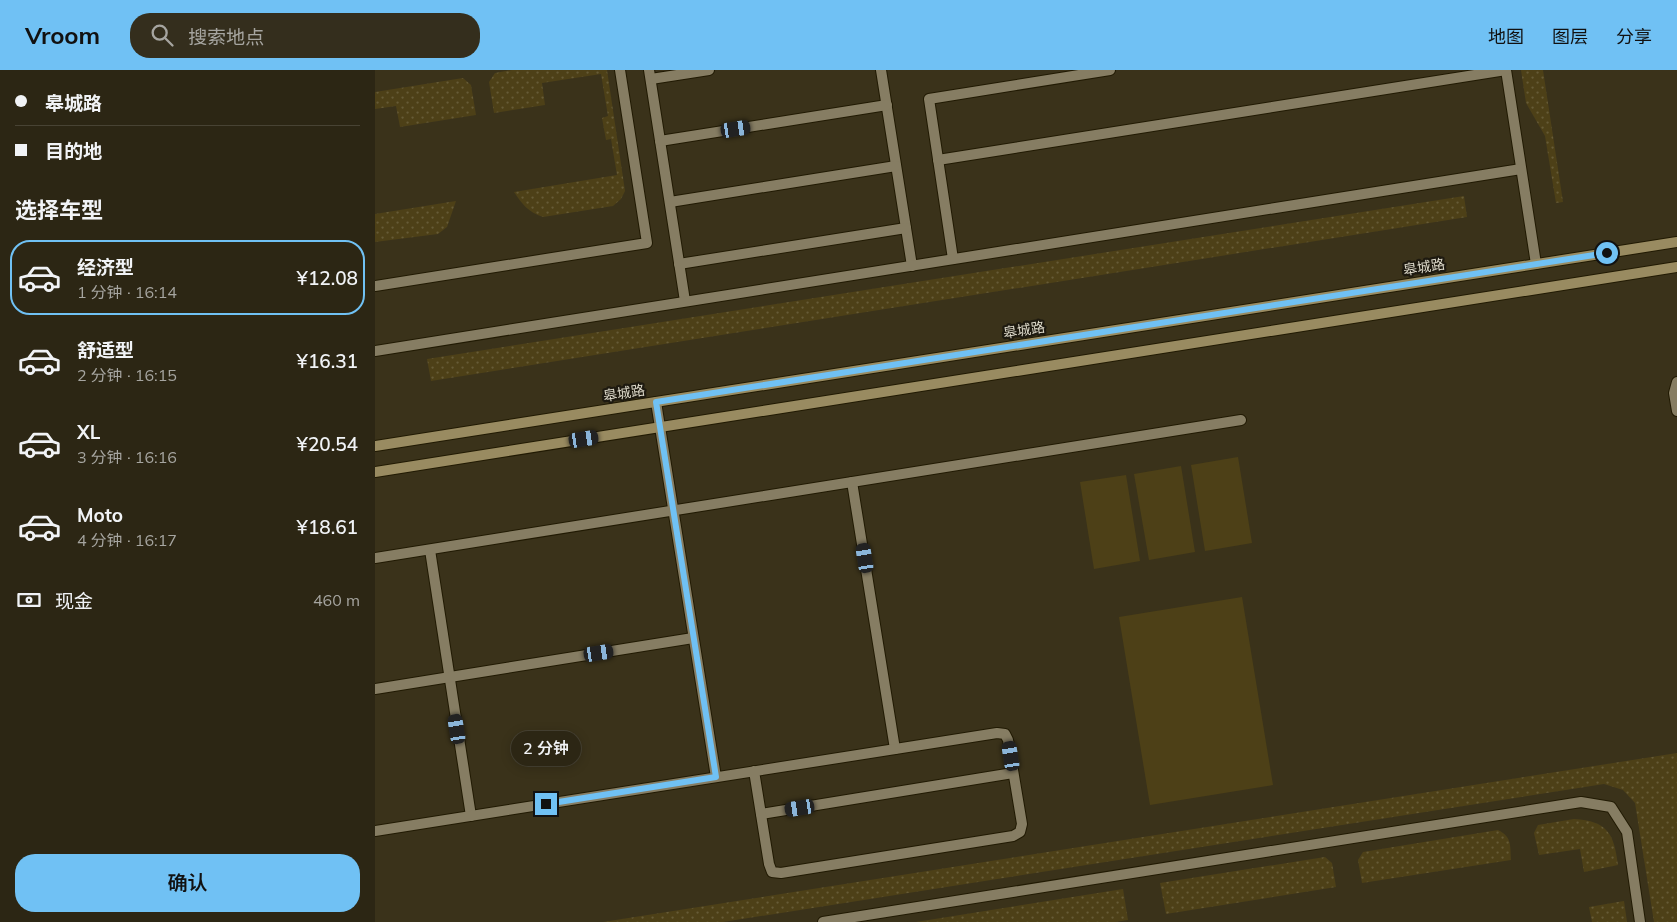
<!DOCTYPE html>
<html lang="zh">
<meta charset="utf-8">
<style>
body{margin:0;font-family:Mulish,"Noto Sans SC",sans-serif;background:#342e1d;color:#f1f3f6;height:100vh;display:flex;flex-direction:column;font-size:19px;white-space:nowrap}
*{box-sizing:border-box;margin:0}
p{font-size:16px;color:#a6a5a0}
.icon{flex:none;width:28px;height:28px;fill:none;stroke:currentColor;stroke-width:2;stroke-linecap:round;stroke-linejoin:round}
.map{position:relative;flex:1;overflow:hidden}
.side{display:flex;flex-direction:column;background:#2c2614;width:375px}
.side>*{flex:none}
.hud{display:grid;align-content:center;height:110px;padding:0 15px;background:#2c2614}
.end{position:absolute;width:22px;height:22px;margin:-11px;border:6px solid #70c1f4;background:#111;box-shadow:0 0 0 2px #111}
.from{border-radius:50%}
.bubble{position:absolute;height:35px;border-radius:18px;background:#2c2614;box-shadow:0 2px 12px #0003,0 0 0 1px #484334;font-size:16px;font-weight:600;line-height:35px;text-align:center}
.car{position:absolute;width:15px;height:30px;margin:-15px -8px;border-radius:6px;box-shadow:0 0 4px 1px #0007;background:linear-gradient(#222 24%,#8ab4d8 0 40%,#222 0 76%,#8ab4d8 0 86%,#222 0)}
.hud b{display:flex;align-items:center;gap:18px;height:48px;font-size:19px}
.hud b+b{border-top:1px solid #484334}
.hud i{width:12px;height:12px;background:#f1f3f6}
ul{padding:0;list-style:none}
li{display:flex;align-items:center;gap:15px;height:75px;margin:0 10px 8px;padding:0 5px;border:2px solid transparent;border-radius:20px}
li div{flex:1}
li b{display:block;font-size:19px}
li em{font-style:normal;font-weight:600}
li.on{border-color:#70c1f4}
li>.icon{width:45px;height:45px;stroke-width:1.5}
h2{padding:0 15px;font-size:22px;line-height:60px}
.pay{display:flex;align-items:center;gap:12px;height:55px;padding:0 15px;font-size:19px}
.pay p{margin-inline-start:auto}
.cta{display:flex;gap:10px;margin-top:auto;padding:10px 15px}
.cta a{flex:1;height:58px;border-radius:20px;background:#70c1f4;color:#111;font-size:20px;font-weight:600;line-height:58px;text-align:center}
header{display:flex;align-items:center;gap:30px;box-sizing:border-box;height:70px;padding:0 25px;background:#70c1f4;color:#111}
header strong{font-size:24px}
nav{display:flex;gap:28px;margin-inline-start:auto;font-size:18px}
.search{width:350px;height:45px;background:#342e1d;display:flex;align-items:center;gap:12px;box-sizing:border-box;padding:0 18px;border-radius:20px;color:#a6a5a0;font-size:19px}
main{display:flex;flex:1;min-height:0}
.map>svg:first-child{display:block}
.grass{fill:url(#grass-dots)}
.pitch{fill:#4d4017}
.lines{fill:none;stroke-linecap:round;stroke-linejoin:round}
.service-casing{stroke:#211a03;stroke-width:12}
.secondary-casing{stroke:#211a03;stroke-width:12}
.service{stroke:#867d63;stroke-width:10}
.secondary{stroke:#998b61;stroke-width:10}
.route{stroke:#70c1f4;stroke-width:6}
.labels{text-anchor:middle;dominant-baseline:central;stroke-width:4.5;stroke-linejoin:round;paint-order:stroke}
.street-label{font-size:14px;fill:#dcd8c9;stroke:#1e1a10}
</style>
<header>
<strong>Vroom</strong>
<div class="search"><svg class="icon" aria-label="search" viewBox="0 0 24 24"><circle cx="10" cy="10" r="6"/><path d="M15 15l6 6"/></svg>搜索地点</div>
<nav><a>地图</a><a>图层</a><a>分享</a></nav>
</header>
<main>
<section class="side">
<div class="hud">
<b><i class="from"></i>皋城路</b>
<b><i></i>目的地</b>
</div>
<h2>选择车型</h2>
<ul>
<li class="on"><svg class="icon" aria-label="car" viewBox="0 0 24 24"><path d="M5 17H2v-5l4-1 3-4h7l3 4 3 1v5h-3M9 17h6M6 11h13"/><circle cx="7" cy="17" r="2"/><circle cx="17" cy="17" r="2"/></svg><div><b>经济型</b><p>1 分钟 · 16:14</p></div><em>¥12.08</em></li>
<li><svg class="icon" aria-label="car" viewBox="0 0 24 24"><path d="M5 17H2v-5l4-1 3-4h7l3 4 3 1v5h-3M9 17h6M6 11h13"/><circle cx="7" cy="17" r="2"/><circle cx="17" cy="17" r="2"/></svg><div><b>舒适型</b><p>2 分钟 · 16:15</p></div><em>¥16.31</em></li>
<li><svg class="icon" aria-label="car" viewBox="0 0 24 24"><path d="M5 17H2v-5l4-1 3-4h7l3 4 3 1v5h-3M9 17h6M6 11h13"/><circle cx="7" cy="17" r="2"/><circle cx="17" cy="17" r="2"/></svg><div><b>XL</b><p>3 分钟 · 16:16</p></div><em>¥20.54</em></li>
<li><svg class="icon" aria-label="car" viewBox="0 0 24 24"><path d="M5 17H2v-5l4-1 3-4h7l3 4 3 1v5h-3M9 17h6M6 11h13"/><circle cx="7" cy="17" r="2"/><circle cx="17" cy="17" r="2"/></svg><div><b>Moto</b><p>4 分钟 · 16:17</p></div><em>¥18.61</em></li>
</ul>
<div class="pay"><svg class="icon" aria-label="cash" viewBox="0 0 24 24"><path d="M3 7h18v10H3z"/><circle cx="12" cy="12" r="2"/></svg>现金<p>460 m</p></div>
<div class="cta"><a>确认</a></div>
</section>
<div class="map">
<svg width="1302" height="852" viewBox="0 0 1302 852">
<defs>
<pattern id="grass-dots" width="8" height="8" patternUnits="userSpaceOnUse" patternTransform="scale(1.25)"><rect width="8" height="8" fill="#4d4017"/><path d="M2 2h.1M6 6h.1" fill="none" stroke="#665b37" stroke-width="1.8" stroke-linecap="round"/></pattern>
</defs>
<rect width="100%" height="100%" fill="#3a321a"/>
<g class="grass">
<path d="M137,0H232L250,121L246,129L238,136L168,147C153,142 147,134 139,122L242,105L236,69L231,70L227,48L233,46L226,4L167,13L170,35L119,43L114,12L120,3Z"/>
<polygon points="1146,0 1168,0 1188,132 1181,133 1170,66 1151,33"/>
<polygon points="88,8 96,15 101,45 25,57 21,36 0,39 0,22"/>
<polygon points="1089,126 1092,147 56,311 52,289"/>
<polygon points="81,131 72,157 63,164 0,172 0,144"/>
<polygon points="1302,683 1302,852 1279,852 1260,733 1248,720 1229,714 348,852 228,852"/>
<path d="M1199,749C1233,751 1239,764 1243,795L1209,802L1205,779L1164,785L1159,763L1163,755Z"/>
<path d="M1123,760C1137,767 1135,775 1136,790L987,813L983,790L988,782Z"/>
<polygon points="950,787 957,793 961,817 791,844 785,813"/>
<polygon points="748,819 753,850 740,852 541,852"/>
<polygon points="1249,831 1252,852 1217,852 1214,837"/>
</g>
<g class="pitch">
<polygon points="863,387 877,473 830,481 816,395"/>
<polygon points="806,396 820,482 774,490 759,404"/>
<polygon points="751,405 765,491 719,499 705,412"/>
<polygon points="867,527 898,715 775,735 744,547"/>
</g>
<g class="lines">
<g class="service-casing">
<g id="service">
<polyline points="274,0 310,231"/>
<polyline points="506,0 537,196"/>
<polyline points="1131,0 1161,194"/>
<polyline points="276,9 334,0"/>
<polyline points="285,71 512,35"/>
<polyline points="563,90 1131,0"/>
<polyline points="295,132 521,96"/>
<polyline points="578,189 554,29 735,0"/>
<polyline points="304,194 531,158"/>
<polyline points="0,216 272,173 245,0"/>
<polyline points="0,281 1146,99"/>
<polyline points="1302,312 1299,323 1302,341"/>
<polyline points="281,332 341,707"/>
<polyline points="477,412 520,679"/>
<polyline points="55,480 96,746"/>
<polyline points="0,488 866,350"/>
<polyline points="0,619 318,568"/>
<polyline points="386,744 638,703"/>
<polyline points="0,761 622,663 630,664 633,670 647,754 645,762 638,766 406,803 397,802 394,794 379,701"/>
<polyline points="448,852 1206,732 1236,737 1252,762 1265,852"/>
</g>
</g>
<g class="secondary-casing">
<g id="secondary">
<polyline points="0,376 1302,172"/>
<polyline points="0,402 1302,197"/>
</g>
</g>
<use href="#service" class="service"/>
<use href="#secondary" class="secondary"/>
</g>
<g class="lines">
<polyline class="route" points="171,734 341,707 281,332 1232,183"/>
</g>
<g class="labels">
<g class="street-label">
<text transform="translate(1049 197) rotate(-9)">皋城路</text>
<text transform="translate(649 260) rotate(-9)">皋城路</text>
<text transform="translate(249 323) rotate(-9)">皋城路</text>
</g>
</g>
</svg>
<i class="end from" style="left:1232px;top:183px"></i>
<i class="end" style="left:171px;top:734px"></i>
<div class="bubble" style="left:136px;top:661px;width:70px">2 分钟</div>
<i class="car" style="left:361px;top:59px;rotate:81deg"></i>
<i class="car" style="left:209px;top:369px;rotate:81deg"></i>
<i class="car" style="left:490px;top:488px;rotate:351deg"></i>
<i class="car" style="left:224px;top:583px;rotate:81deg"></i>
<i class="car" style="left:82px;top:659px;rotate:351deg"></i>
<i class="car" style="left:636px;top:686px;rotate:351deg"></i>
<i class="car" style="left:425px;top:738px;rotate:261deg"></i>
</div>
</main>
